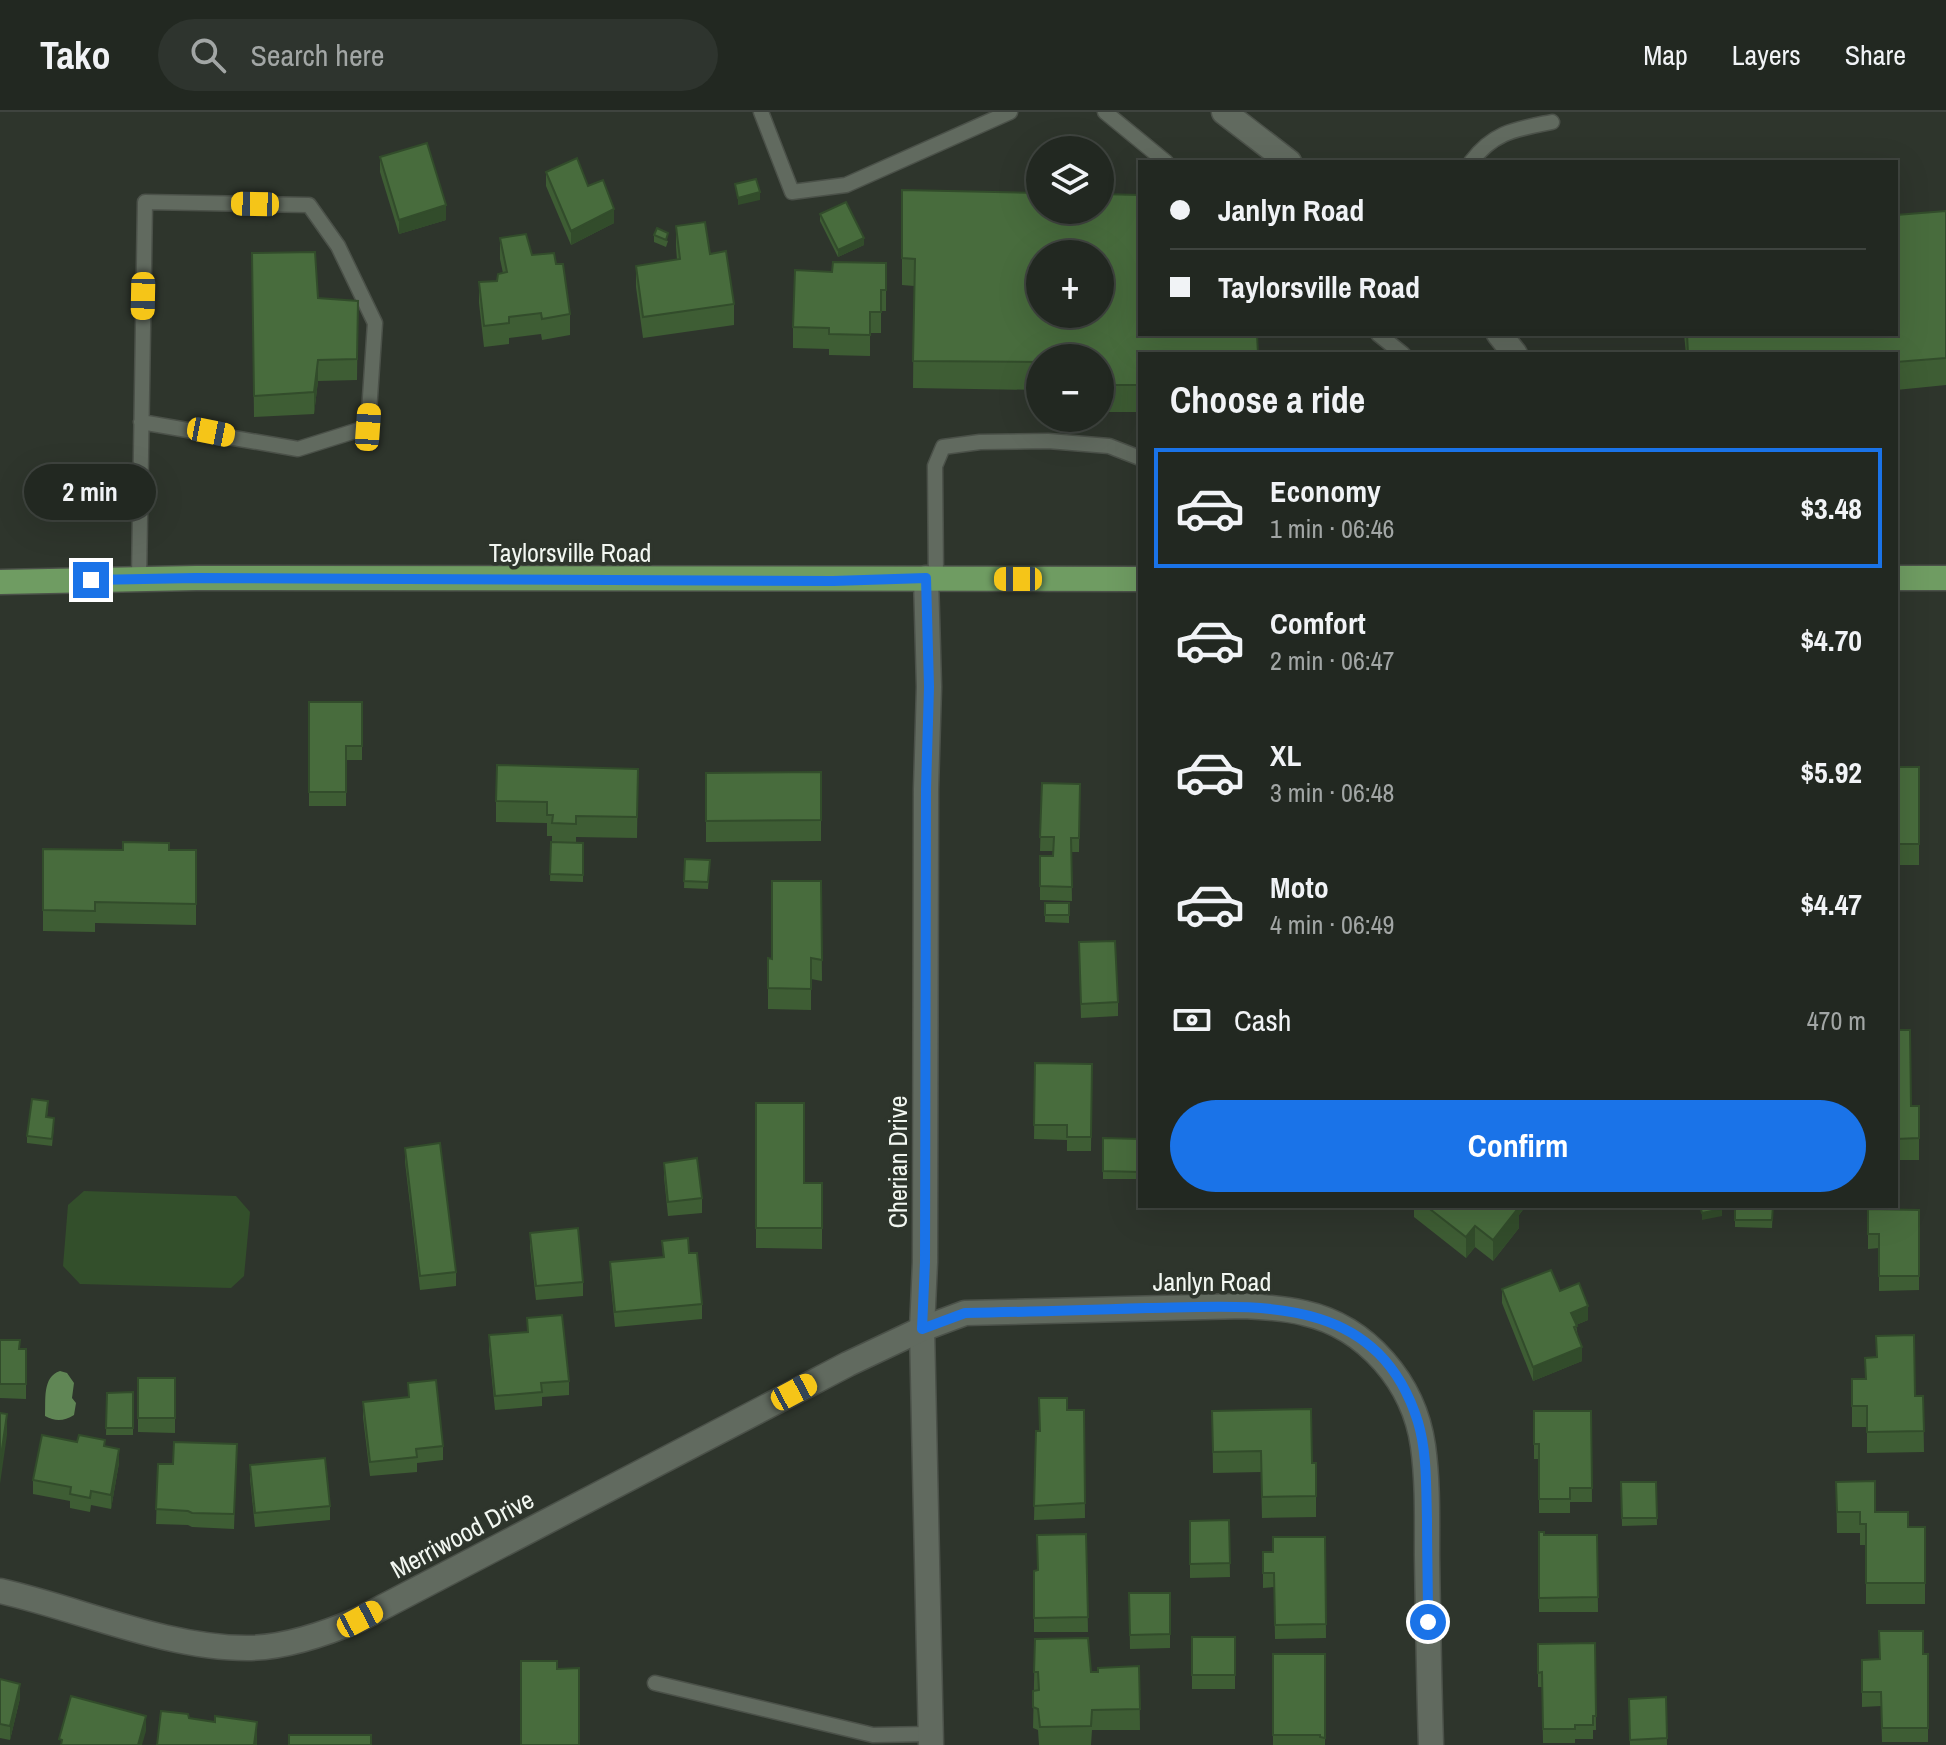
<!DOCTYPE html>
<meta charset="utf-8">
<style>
body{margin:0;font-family:"Archivo Narrow",sans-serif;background:#2e342e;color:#f1f3f6;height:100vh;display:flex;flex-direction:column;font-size:30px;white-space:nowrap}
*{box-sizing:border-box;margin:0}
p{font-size:26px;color:#a2a6a5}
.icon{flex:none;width:44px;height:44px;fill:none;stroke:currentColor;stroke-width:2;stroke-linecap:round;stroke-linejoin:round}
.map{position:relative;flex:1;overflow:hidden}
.panel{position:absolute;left:1138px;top:240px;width:760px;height:856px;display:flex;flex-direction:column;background:#222821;border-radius:0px;box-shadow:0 8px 32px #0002,0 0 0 2px #3f443f}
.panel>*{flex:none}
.hud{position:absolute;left:1138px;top:48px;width:760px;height:176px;border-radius:0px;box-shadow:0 8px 32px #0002,0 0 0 2px #3f443f;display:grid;align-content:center;height:176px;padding:0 32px;background:#222821}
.controls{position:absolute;left:1026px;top:24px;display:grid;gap:16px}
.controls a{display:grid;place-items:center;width:88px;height:88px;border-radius:50%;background:#222821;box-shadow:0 8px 32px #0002,0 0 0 2px #3f443f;font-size:40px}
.end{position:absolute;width:36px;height:36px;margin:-18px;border:10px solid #1a73e8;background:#fff;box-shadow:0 0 0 4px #fff}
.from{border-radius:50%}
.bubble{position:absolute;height:56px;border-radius:28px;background:#222821;box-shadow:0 8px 32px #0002,0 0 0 2px #3f443f;font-size:26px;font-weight:800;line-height:56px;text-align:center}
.car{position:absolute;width:24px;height:48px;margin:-24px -12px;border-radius:10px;box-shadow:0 0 6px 2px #0007;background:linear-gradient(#f5c518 24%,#345 0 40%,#f5c518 0 76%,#345 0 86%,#f5c518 0)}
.hud b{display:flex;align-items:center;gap:28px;height:76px;font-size:30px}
.hud b+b{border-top:2px solid #3f443f}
.hud i{width:20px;height:20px;background:#f1f3f6}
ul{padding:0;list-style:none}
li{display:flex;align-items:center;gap:24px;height:120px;margin:0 16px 12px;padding:0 16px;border:4px solid transparent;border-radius:0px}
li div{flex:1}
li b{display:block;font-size:30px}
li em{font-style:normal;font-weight:800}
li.on{border-color:#1a73e8}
li>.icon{width:72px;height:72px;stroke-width:1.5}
h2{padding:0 32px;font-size:36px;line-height:96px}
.pay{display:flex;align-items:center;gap:20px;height:88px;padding:0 32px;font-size:30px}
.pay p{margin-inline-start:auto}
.primary-button{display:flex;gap:16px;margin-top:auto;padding:16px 32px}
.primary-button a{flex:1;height:92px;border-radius:48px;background:#1a73e8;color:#fff;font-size:32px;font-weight:800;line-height:92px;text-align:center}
header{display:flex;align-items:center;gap:48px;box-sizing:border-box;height:112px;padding:0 40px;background:#222821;border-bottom:2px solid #3f443f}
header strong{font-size:38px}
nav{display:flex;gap:44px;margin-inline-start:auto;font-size:28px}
.search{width:560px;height:72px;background:#2e342e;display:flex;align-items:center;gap:20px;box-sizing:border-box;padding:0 28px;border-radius:44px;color:#a2a6a5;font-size:30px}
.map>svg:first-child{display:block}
.green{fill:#334f2b}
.water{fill:#608655}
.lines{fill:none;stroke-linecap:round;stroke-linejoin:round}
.lane-casing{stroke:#4b5149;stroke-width:17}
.street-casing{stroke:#4b5149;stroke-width:27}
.secondary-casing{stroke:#4b5149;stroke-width:27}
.primary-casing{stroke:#4b5149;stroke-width:27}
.lane{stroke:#616a5f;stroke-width:14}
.street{stroke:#616a5f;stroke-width:24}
.secondary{stroke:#616a5f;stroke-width:24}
.primary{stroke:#6f9c62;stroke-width:24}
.wall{fill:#3e5d34}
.shaded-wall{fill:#324c2b}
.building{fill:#486c3d;stroke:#324c2b;stroke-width:2;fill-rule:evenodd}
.route{stroke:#1a73e8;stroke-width:10}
.labels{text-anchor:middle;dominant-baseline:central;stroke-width:7;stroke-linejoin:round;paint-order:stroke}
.street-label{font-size:26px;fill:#f2f7f1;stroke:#2e352c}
</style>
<header>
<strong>Tako</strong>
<div class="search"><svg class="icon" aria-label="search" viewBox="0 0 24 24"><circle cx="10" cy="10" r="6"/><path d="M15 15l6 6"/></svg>Search here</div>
<nav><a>Map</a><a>Layers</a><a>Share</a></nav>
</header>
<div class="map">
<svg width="1946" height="1633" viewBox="0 0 1946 1633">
<rect width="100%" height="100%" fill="#2e352c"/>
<polygon class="green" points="84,1079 236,1084 250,1100 244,1164 231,1176 80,1172 63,1154 68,1093"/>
<path class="water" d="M60,1259L67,1261L74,1271L72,1286L76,1291L74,1303C64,1309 56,1310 45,1304C46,1288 42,1265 60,1259Z"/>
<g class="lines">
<g class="lane-casing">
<g id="lane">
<polyline points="761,0 792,80 846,73 1010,0"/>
<polyline points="1105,0 1166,50"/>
<path d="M1471,50C1494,19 1517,17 1552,10"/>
<polyline points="1378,222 1403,242"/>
<polyline points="139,467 145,90 309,93 338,134 375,211 368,315 298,337 141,310"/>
<polyline points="936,467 935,354 943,335 980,330 1048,329 1109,334 1140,346"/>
<polyline points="655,1571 873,1623 930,1622"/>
</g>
</g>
<g class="street-casing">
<g id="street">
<polyline points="926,466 929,575 926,677 925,1150 922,1217 931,1633"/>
<path d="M0,1479C80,1497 165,1536 247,1536C285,1536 325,1522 360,1507L848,1252L922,1217L965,1201L1244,1194C1264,1195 1284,1196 1304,1201C1367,1215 1414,1271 1423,1334C1428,1370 1427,1407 1427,1444C1428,1507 1429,1570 1431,1633"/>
</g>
</g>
<g class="secondary-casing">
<g id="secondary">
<polyline points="1224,0 1289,50"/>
<polyline points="1499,222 1515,242"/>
</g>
</g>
<g class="primary-casing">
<g id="primary">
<polyline points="1896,466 1946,466"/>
<polyline points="0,470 196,466 1140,467"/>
</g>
</g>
<use href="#lane" class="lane"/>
<use href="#street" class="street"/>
<use href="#secondary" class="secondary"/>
<use href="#primary" class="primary"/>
</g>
<g class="wall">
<polygon points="380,45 446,108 399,122 380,60"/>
<polygon points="546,60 588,74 614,111 571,133 546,74"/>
<polygon points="902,78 1140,242 1140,300 1100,300 1100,246 1040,246 1040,278 913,276 914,174 902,173"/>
<polygon points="1946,99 1946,273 1896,278 1896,242 1686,242 1684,222 1896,222"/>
<polygon points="820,102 864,133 838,145 820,109"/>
<polygon points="676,114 734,192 734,213 643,226 636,175 636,154 677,148 676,135"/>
<polygon points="654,123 668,129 666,135 654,130"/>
<polygon points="500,126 532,143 570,202 570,223 542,228 541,222 509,226 509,232 484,235 479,191 479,170 497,169 503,161 500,147"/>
<polygon points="252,141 318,186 358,189 357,268 318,269 314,302 254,305"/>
<polygon points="886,151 886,199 881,199 881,221 870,221 870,244 829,243 829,237 793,236 793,215 832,160"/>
<polygon points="309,590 362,590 362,648 346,648 346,694 309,694"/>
<rect x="1896" y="655" width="23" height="98"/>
<polygon points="638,657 637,726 576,725 576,731 583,731 583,770 550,769 551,730 552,730 552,724 547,724 547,711 496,710 496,689"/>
<polygon points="821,660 821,729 706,730 706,661"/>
<polygon points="1042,671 1080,672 1079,740 1071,740 1072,789 1040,788 1040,744 1053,744 1053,739 1040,739"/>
<polygon points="43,737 196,738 196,813 95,811 95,820 43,819"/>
<polygon points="685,747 710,748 708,777 684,776"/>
<polygon points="821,769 822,869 811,867 811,898 768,897 768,846 772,847"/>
<polygon points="1045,791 1069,791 1069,811 1045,810"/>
<polygon points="1079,844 1118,890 1118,904 1081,906"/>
<polygon points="1896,918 1911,994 1919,994 1919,1048 1896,1048"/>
<polygon points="1035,951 1092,952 1091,1039 1067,1039 1067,1028 1034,1027"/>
<polygon points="756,991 804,1071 822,1071 822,1137 756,1136"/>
<polygon points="48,996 47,1005 54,1013 52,1034 27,1031 27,1024"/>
<polygon points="1103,1026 1140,1027 1140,1067 1103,1067"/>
<polygon points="405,1036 456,1160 456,1174 420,1178 405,1050"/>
<polygon points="664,1051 702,1086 702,1101 668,1104 664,1065"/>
<polygon points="1414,1094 1525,1094 1525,1095 1519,1103 1519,1116 1493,1149 1475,1135 1466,1146 1414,1105"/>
<polygon points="1735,1094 1773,1094 1772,1116 1735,1115"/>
<polygon points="1868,1097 1919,1098 1919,1178 1879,1179 1879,1136 1868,1137"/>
<polygon points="530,1121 583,1170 583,1184 536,1188 530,1135"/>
<polygon points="662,1129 689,1141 702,1192 702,1207 615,1215 610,1164 610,1150 663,1145"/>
<polygon points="1502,1177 1560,1179 1588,1208 1576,1213 1582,1249 1533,1269 1502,1191"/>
<polygon points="527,1206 569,1269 569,1283 542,1285 542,1294 495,1298 489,1238 489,1223 527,1220"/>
<polygon points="0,1228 20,1237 26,1237 26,1287 0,1286"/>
<polygon points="138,1266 175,1266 175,1321 138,1320"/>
<polygon points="1852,1267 1915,1284 1923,1284 1924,1340 1867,1341 1867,1315 1852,1315"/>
<polygon points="408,1271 443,1334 443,1348 417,1351 417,1360 370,1364 363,1305 363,1290 408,1285"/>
<polygon points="133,1280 133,1323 106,1323 107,1281"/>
<polygon points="1067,1298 1084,1298 1085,1406 1034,1408 1036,1319 1040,1319"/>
<polygon points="1212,1299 1312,1351 1316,1351 1316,1405 1262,1406 1261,1360 1213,1361"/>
<polygon points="1534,1299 1591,1299 1592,1390 1570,1390 1570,1401 1539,1401 1539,1347 1534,1347"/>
<polygon points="237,1332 234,1417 192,1415 188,1413 156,1412 158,1352 173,1352"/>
<polygon points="105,1334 119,1351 111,1397 91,1393 90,1400 70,1396 70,1389 33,1382 33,1368"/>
<polygon points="250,1353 330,1394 330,1408 255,1415 250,1367"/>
<polygon points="1621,1370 1656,1370 1657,1413 1622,1414"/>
<polygon points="1836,1370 1875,1400 1908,1415 1925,1415 1925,1492 1866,1492 1866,1433 1860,1433 1860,1421 1837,1421"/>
<polygon points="1229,1408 1230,1465 1190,1466 1190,1409"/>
<polygon points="1539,1420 1544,1423 1597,1423 1598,1500 1539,1500"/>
<polygon points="1086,1422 1088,1520 1034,1520 1034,1459 1037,1458"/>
<polygon points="1325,1425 1326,1526 1275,1527 1274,1475 1263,1476 1263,1454 1273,1440"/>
<polygon points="1129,1481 1170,1481 1170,1536 1130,1537"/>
<rect x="1192" y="1525" width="43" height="52"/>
<polygon points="1035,1527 1091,1560 1139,1554 1140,1618 1092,1618 1091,1633 1039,1633 1038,1618 1033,1616"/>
<polygon points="1595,1531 1596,1618 1593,1618 1593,1627 1575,1627 1575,1631 1543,1631 1542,1575 1538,1575 1538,1532"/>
<rect x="1273" y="1542" width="52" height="91"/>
<polygon points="1928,1542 1928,1630 1882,1630 1881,1594 1862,1595 1862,1548 1880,1547"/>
<polygon points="0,1567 20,1586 10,1628 0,1626"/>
<polygon points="1666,1585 1667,1633 1630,1633 1629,1587"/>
</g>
<g class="shaded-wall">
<polygon points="760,80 760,88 738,93 738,86"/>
<polygon points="446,93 446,108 399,122 399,108"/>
<polygon points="614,97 614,111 571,133 571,119"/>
<polygon points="864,126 864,133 838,145 838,138"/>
<polygon points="318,248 318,269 314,302 314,280"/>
<polygon points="1512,1094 1525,1094 1519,1103 1519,1116 1493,1149 1493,1128"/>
<polygon points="1722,1097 1722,1104 1702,1108 1702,1101"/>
<polygon points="1475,1114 1475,1135 1466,1146 1466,1125"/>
<polygon points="1588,1194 1588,1208 1571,1215 1571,1201"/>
<polygon points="1582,1235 1582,1249 1533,1269 1533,1255"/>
<polygon points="7,1302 7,1323 0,1372 0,1351"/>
<polygon points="119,1337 119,1351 111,1397 111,1383"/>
<polygon points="20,1572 20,1586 10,1628 10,1614"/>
<polygon points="146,1604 146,1619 142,1633 138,1633"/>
<polygon points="257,1610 257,1633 254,1633"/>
</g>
<g class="building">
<polygon points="427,31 446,93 399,108 380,45"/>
<polygon points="577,46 588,74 603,68 614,97 571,119 546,60"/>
<polygon points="756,67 760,80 738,86 735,72"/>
<path d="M902,78L1040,81V98H1100V82L1140,83V222H1257L1258,242H1140V273H1100V246H1040V250L913,249L915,147L902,146ZM1040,142H1100V202H1040Z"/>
<polygon points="846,90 864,126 838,138 820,102"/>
<polygon points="1946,99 1946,246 1896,250 1896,242 1688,242 1687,222 1896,222 1896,103"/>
<polygon points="705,110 710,142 726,139 734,192 643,205 636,154 680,147 676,114"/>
<polygon points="657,116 668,121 666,128 654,123"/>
<polygon points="526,122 532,143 554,141 556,152 563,152 570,202 542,207 541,201 509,205 509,211 484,214 479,170 497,169 498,162 507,160 500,126"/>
<polygon points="315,140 318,186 358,189 357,247 318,248 314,280 254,284 252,141"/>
<polygon points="833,150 886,151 886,178 881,178 881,200 870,200 870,223 829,222 829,216 793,215 795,158 832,160"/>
<polygon points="309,590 362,590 362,634 346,634 346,680 309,680"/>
<polygon points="497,653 638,657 637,705 576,704 576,712 552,711 553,703 547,703 547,690 496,689"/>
<rect x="1896" y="655" width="23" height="77"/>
<polygon points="821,660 821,708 706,709 706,661"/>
<polygon points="1042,671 1080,672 1079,726 1071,726 1072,775 1040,774 1040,744 1053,744 1054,725 1040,725"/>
<polygon points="123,730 169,731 169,738 196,738 196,792 95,790 95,799 43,798 43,737 123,738"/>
<polygon points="551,730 583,731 583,763 550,762"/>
<polygon points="685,747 710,748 708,770 684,769"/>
<polygon points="772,769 821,769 822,848 811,846 811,877 768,876 768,846 772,847"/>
<rect x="1045" y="791" width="24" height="12"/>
<polygon points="1115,829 1118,890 1081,892 1079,830"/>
<polygon points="1896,918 1910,918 1911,994 1919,994 1919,1026 1896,1027"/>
<polygon points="1035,951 1092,952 1091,1025 1067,1025 1067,1013 1034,1013"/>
<polygon points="32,987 48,989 46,1005 54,1006 52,1027 27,1024"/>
<polygon points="756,991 804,991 804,1071 822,1071 822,1116 756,1116"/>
<polygon points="1103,1026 1140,1027 1140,1060 1103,1059"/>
<polygon points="440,1031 456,1160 420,1164 405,1036"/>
<polygon points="697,1046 702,1086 668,1090 664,1051"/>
<polygon points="1426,1094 1517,1094 1519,1095 1493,1128 1475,1114 1466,1125"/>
<polygon points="1700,1094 1721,1094 1722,1097 1702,1101"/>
<polygon points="1735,1094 1773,1094 1772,1108 1735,1108"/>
<polygon points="1868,1097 1919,1098 1919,1164 1879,1164 1879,1122 1868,1122"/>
<polygon points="578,1116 583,1170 536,1174 530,1121"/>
<polygon points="688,1126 689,1141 697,1141 702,1192 615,1200 610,1150 664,1145 662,1129"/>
<polygon points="1551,1158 1560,1179 1579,1171 1588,1194 1571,1201 1577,1214 1574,1215 1582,1235 1533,1255 1502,1177"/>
<polygon points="562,1203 569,1269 541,1271 542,1280 495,1284 489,1223 528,1220 527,1206"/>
<polygon points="1914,1223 1915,1284 1923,1284 1924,1319 1867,1320 1867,1294 1852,1294 1852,1267 1866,1267 1865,1246 1877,1245 1876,1224"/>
<polygon points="0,1228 20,1228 19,1237 26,1237 26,1272 0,1272"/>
<rect x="138" y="1266" width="37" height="40"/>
<polygon points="436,1268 443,1334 416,1337 417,1345 370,1350 363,1290 409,1285 408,1271"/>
<polygon points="133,1280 133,1316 106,1316 107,1281"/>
<polygon points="1039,1286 1067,1286 1067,1298 1084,1298 1085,1391 1034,1394 1036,1319 1040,1319"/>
<polygon points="1311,1297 1312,1351 1316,1351 1316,1384 1262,1385 1261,1339 1213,1340 1212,1299"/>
<polygon points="1534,1299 1591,1299 1592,1376 1570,1376 1570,1387 1539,1387 1539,1332 1534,1332"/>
<polygon points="0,1301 7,1302 0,1351"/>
<polygon points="42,1323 77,1330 79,1323 105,1328 104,1334 119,1337 111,1383 91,1379 90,1386 70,1382 71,1375 33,1368"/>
<polygon points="174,1330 237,1332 234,1402 192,1401 188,1399 156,1397 158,1352 173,1352"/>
<polygon points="325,1346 330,1394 255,1401 250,1353"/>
<polygon points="1875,1369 1875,1400 1908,1400 1908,1415 1925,1415 1925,1471 1866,1471 1866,1412 1860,1412 1860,1400 1837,1400 1836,1370"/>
<polygon points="1621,1370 1656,1370 1657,1406 1622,1406"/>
<polygon points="1229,1408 1230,1451 1190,1452 1190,1409"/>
<polygon points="1539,1420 1544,1420 1544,1423 1597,1423 1598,1485 1539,1486"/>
<polygon points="1086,1422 1088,1505 1034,1506 1034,1459 1038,1458 1037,1423"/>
<polygon points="1273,1425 1325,1425 1326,1512 1275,1513 1274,1461 1263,1461 1263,1440 1273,1440"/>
<polygon points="1129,1481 1170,1481 1170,1522 1130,1523"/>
<polygon points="1879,1519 1923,1519 1923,1542 1928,1542 1928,1616 1882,1616 1881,1580 1862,1580 1862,1548 1880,1547"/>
<rect x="1192" y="1525" width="43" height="38"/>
<polygon points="1088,1526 1091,1560 1098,1560 1098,1556 1139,1554 1140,1597 1092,1598 1091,1614 1040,1615 1038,1597 1033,1595 1033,1579 1039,1578 1038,1560 1034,1560 1035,1527"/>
<polygon points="1595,1531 1596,1604 1593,1604 1593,1613 1575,1613 1575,1617 1543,1617 1542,1560 1538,1561 1538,1532"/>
<polygon points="1273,1542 1325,1542 1325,1626 1320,1625 1320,1623 1273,1623"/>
<polygon points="521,1549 557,1549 557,1557 579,1556 579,1633 521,1633"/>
<polygon points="0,1567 20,1572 10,1614 0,1612"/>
<polygon points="71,1584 146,1604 138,1633 61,1633 62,1628 59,1627"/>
<polygon points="1666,1585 1667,1626 1630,1628 1629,1587"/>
<polygon points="161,1599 188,1602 189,1606 215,1610 215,1604 257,1610 254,1633 157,1633"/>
<rect x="289" y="1623" width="82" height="10"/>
</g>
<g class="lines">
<path class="route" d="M91,468L196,466L833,469L926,466L929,575L926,677L925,1150L922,1217L965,1201C1026,1200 1087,1198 1147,1196C1257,1194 1377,1180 1418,1310C1427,1340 1426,1375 1427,1407C1427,1441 1428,1476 1428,1510"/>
</g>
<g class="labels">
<g class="street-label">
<text x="570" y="440">Taylorsville Road</text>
<text transform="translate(897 1050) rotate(-90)">Cherian Drive</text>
<text x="1212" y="1169">Janlyn Road</text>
<text transform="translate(462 1422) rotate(-28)">Merriwood Drive</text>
</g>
</g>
</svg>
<div class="controls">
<a><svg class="icon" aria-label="layers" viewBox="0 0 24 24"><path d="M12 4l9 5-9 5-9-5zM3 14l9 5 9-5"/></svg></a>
<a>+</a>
<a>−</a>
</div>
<i class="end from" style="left:1428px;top:1510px"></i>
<i class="end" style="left:91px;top:468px"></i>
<div class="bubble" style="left:24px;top:352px;width:132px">2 min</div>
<i class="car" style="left:255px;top:92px;rotate:271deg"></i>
<i class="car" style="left:143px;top:184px;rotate:181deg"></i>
<i class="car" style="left:368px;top:315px;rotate:4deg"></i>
<i class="car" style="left:211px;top:320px;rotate:101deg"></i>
<i class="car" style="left:1018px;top:467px;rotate:270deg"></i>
<i class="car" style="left:794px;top:1280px;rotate:62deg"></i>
<i class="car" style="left:360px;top:1507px;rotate:62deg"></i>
<div class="hud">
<b><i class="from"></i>Janlyn Road</b>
<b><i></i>Taylorsville Road</b>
</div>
<section class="panel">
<h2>Choose a ride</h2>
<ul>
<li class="on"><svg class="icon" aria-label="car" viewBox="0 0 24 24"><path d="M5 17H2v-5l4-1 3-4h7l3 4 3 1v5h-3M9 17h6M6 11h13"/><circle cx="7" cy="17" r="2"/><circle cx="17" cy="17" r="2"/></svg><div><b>Economy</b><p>1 min · 06:46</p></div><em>$3.48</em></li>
<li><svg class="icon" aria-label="car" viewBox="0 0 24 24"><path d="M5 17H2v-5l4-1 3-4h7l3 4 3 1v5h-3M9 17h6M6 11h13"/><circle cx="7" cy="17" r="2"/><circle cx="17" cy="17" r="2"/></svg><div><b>Comfort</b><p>2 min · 06:47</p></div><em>$4.70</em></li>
<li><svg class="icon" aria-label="car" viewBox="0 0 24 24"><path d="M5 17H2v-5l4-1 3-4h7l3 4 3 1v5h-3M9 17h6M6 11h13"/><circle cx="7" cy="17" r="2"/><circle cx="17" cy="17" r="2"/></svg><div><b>XL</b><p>3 min · 06:48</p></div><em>$5.92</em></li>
<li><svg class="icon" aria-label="car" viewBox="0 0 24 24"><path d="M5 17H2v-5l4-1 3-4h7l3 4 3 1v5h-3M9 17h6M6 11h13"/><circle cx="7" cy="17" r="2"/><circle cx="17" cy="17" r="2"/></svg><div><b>Moto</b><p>4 min · 06:49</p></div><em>$4.47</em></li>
</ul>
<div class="pay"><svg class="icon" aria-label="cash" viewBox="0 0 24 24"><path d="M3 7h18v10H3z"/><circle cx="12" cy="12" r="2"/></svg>Cash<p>470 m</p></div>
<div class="primary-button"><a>Confirm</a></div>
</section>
</div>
